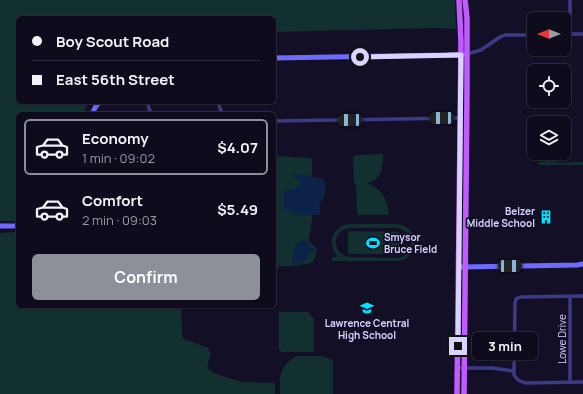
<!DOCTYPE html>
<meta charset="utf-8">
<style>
body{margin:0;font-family:Manrope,sans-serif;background:#1c1929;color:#f1f3f6;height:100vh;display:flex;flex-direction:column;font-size:15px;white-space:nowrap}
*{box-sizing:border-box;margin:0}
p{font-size:13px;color:#9b9ba3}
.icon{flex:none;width:22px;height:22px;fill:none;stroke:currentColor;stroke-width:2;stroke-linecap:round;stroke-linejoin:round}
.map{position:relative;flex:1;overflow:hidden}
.side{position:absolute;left:16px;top:112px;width:260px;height:196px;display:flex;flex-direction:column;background:#0e0b1c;border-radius:6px;box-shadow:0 1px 3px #0004,0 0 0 1px #2e2b3b}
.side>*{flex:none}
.top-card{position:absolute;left:16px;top:16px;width:260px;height:88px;border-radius:6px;box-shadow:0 1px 3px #0004,0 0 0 1px #2e2b3b;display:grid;align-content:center;height:88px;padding:0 16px;background:#0e0b1c}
.needle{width:26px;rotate:270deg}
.buttons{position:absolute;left:527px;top:12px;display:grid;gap:8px}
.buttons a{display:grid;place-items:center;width:44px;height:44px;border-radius:6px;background:#0e0b1c;box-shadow:0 1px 3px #0004,0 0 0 1px #2e2b3b;font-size:20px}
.end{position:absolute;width:18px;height:18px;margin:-9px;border:5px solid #d9d4ff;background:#111;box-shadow:0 0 0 2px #111}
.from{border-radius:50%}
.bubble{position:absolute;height:28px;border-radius:6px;background:#0e0b1c;box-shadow:0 1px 3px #0004,0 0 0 1px #2e2b3b;font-size:13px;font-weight:700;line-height:28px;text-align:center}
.car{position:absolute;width:12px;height:24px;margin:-12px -6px;border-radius:5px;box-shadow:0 0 3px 1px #0007;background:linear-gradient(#222 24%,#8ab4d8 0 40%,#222 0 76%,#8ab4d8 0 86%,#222 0)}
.top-card b{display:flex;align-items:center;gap:14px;height:38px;font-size:15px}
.top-card b+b{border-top:1px solid #2e2b3b}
.top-card i{width:10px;height:10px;background:#f1f3f6}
ul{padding:7px 0 0;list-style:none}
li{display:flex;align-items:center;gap:12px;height:56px;margin:0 8px 6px;padding:0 8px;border:2px solid transparent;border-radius:6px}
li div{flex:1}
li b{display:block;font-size:15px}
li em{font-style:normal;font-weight:700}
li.selected{border-color:#8c9099}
li>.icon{width:36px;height:36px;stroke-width:1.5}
.primary-button{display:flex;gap:8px;margin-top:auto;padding:8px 16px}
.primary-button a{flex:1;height:46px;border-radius:6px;background:#8c9099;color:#fff;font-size:16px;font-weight:700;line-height:46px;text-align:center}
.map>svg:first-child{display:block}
.green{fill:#12302f;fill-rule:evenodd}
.water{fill:#0c2248}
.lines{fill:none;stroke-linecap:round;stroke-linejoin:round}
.street{stroke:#3d3a85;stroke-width:3.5}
.secondary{stroke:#6f6bff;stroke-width:5}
.primary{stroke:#c25bff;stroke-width:5.5}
.route{stroke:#d9d4ff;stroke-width:5}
.labels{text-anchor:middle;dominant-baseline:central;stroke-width:3.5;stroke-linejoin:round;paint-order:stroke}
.poi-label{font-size:10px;font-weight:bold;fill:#d9d4ff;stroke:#130f26;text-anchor:end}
.street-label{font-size:10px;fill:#d9d4ff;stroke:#130f26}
</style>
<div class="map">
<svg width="583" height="394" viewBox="0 0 583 394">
<rect width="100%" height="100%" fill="#130f26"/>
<g class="green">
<polygon points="0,0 455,0 456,29 434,28 274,32 274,18 18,18 18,102 90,102 88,103 85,109 85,114 18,114 18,221 0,221"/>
<path d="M540,153H543C550,166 570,162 583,162V165H539V162H546L542,158Z"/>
<path d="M383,154C384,167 380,182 366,183C381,187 388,200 389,215H359L357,212L356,183H354L353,156L356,155Z"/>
<path d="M274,156L312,158V220L309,239L310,242L317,249L315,256L313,262C302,266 292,266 280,266L278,268L276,273H274Z"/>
<path d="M347,224H397C420,227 421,256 399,261H332V257H338C327,245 331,229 347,224ZM350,228H397C415,231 416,253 399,258L350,257C331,255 331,230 350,228Z"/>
<polygon points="348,231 399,232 399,254 348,254"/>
<polygon points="18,232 18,306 181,306 182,336 184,339 208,348 211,353 207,368 214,373 241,382 275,383 275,394 0,394 0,233"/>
<polygon points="279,312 308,312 314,319 314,352 281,352 279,349"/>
<path d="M297,356H322L333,360V394H280C280,375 279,366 297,356Z"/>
</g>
<g class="water">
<path d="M298,174L322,178C329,187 325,197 319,205L320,207V215C316,215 314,215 310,215C302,214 295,217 288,210H284V192L296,187L301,183V181L292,175Z"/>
<path d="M304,239L308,240L309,242L308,243L311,248L316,250L315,252H311C307,258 305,262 298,263L297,265L296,266L293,264C293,252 291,245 304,239Z"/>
</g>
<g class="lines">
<g class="street">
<polyline points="564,34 583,34"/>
<polyline points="570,34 570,0"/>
<polyline points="467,54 481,50 500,37 505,35 534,35"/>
<polyline points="147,102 151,114"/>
<polyline points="218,102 222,114"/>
<polyline points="274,121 460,118"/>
<polyline points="583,296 520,297 516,299 515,303 514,375 518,380 525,383 583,382"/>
<polyline points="457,368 492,368 514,371"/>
<polyline points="570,382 570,296"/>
</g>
<g class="secondary">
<polyline points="274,58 447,55 464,54"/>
<polyline points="92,114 96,106 100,102"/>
<polyline points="0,226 18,226"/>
<polyline points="459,267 577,265 583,264"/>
</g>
<g class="primary">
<polyline points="457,394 461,42 459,0"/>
<polyline points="464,394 467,91 467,18 465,0"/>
</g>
</g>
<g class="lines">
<polyline class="route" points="360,57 461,55 458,346"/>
</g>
<defs>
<g id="building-bare" transform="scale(1.08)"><path d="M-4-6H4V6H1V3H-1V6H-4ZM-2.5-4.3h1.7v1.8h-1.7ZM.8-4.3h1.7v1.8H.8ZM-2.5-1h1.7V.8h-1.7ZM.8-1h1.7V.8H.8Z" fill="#00e5ff" stroke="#130f26" stroke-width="2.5" paint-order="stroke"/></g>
<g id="stadium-bare" transform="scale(1.08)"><path d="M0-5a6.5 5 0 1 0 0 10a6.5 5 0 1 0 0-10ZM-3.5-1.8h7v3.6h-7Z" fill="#00e5ff" stroke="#130f26" stroke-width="2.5" paint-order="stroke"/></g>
<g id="school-bare" transform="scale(1.08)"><path d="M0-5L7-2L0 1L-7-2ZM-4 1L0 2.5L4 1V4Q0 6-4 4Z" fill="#00e5ff" stroke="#130f26" stroke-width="2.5" paint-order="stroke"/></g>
</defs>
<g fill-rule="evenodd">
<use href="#building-bare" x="546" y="217"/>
<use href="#stadium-bare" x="373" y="243"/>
<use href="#school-bare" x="367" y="308"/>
</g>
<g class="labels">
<g class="poi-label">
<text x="535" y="211">Belzer<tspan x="535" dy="12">Middle School</tspan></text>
<text x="384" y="237" text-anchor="start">Smysor<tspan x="384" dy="12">Bruce Field</tspan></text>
<text x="367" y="323" text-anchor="middle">Lawrence Central<tspan x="367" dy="12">High School</tspan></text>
</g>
<g class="street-label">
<text transform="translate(562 339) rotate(-90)">Lowe Drive</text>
</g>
</g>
</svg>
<div class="buttons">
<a><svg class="needle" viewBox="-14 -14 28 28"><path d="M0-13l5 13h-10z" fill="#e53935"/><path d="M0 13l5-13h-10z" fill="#9b9ba3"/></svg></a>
<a><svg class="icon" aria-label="locate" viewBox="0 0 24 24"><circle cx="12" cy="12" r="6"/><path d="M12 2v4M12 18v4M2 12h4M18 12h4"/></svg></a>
<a><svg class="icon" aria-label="layers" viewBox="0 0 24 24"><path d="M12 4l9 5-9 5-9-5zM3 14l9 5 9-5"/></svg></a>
</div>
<i class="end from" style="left:360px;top:57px"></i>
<i class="end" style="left:458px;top:346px"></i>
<div class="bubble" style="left:472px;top:332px;width:66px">3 min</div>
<i class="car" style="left:442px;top:118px;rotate:269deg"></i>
<i class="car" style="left:350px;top:120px;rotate:269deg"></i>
<i class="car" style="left:510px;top:266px;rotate:89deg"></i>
<div class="top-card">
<b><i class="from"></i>Boy Scout Road</b>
<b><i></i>East 56th Street</b>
</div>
<section class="side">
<ul>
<li class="selected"><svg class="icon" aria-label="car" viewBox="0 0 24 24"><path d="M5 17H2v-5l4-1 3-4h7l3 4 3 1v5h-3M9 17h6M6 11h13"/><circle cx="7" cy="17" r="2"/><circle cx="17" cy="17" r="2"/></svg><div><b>Economy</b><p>1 min · 09:02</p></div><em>$4.07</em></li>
<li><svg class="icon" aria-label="car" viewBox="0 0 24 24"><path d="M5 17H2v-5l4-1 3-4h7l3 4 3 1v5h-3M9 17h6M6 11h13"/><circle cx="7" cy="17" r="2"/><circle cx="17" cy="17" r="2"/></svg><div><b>Comfort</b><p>2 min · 09:03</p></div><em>$5.49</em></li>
</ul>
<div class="primary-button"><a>Confirm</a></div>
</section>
</div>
